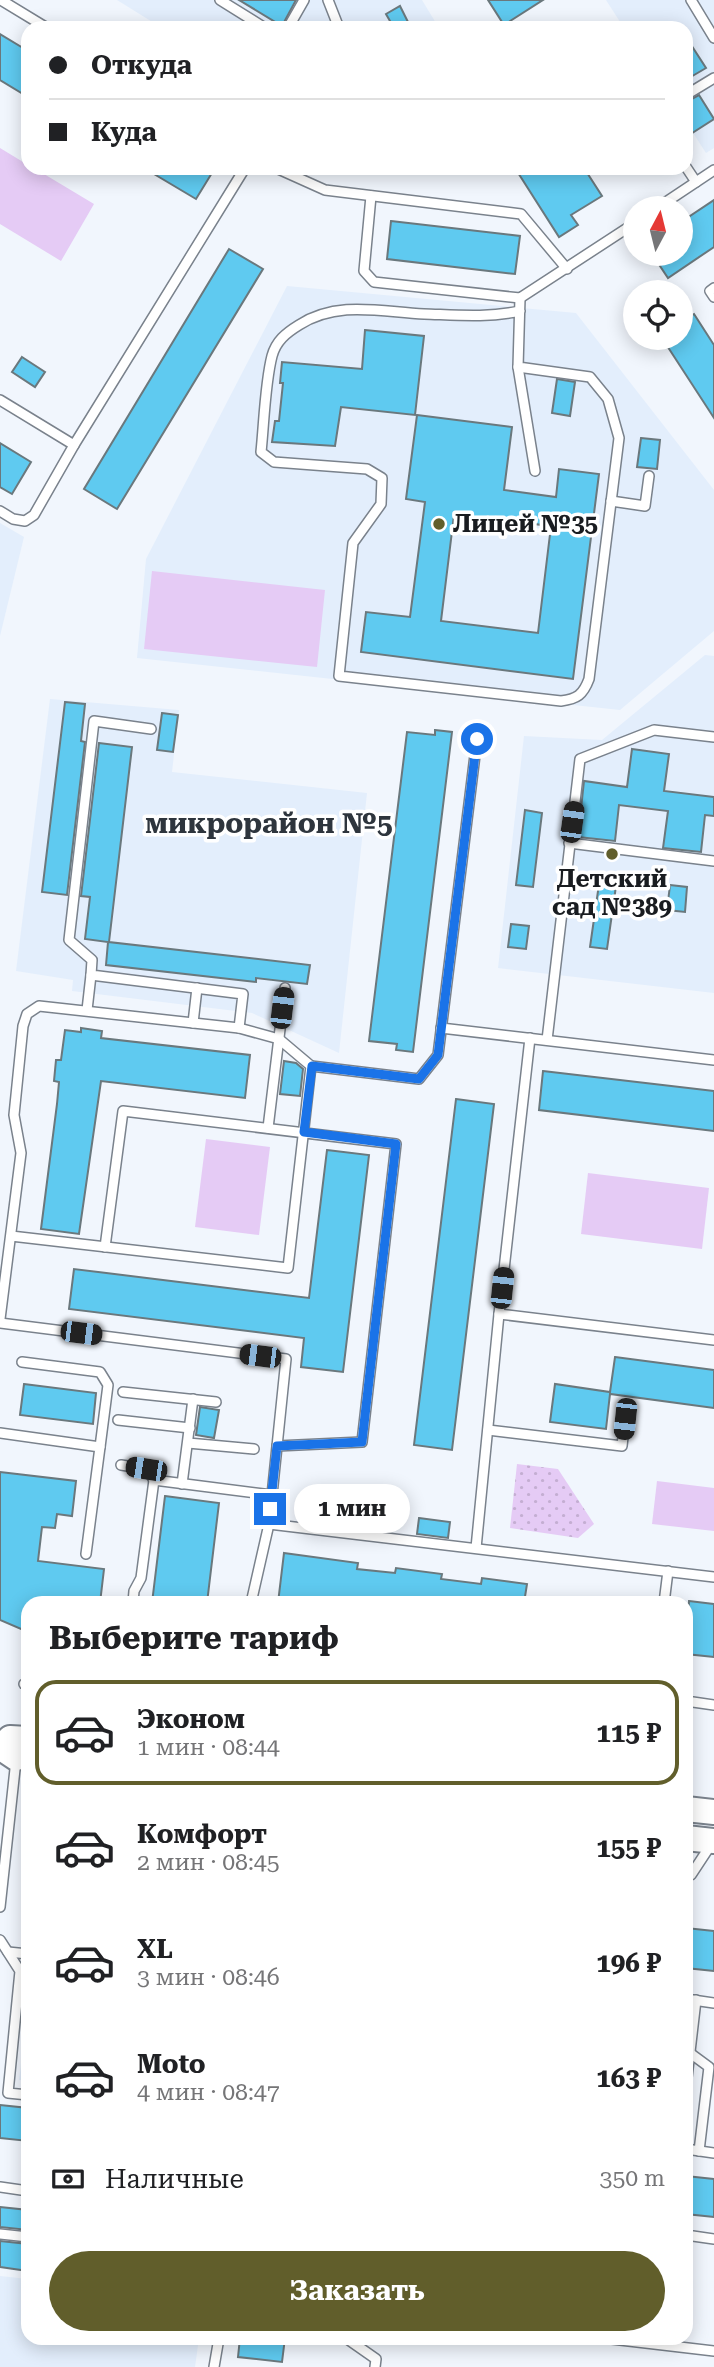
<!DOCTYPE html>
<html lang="ru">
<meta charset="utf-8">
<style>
body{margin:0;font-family:"Roboto Serif",serif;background:#f2f2f2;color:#202124;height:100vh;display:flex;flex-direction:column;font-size:26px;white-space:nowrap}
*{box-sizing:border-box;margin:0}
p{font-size:23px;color:#757577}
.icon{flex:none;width:38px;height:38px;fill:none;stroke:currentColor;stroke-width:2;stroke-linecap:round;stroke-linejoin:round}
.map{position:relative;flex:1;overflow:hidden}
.panel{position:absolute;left:21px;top:1596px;width:672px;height:749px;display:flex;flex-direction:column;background:#fff;border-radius:21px;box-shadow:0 4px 18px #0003}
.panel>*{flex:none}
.hud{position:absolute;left:21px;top:21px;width:672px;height:154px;border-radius:21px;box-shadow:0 4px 18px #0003;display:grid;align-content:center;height:154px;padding:0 28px;background:#fff}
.needle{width:46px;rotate:7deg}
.fabs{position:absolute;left:623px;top:196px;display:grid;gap:14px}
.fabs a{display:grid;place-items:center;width:70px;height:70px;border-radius:50%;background:#fff;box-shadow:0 4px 18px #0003;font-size:35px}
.end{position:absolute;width:32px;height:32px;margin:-16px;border:9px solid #1a73e8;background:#fff;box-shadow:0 0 0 4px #fff}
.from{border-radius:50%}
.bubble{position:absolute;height:49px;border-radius:24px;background:#fff;box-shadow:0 4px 18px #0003;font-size:23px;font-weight:700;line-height:49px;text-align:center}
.car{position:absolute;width:21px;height:42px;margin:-21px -10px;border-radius:9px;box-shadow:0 0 5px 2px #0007;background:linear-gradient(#222 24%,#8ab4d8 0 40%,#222 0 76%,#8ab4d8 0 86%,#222 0)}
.hud b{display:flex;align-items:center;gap:24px;height:66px;font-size:26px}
.hud b+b{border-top:2px solid #e0e0e0}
.hud i{width:18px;height:18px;background:#202124}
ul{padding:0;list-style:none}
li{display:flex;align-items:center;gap:21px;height:105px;margin:0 14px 10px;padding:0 14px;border:4px solid transparent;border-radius:21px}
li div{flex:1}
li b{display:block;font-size:26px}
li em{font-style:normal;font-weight:700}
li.current{border-color:#615e2b}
li>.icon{width:63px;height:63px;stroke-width:1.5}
h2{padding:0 28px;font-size:32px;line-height:84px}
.pay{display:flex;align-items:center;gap:18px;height:77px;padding:0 28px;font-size:26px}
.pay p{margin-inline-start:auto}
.action{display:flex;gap:14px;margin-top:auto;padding:14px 28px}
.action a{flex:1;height:80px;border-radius:42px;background:#615e2b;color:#fff;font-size:28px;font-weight:700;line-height:80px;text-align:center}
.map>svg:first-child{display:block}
.built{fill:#e3eefc}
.park{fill:url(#park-dots)}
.pitch{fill:#e5cbf5}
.building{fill:#5fcaf0;stroke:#6a787d;stroke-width:2;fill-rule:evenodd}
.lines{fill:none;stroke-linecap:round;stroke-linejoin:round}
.lane-casing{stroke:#7a828c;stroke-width:12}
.secondary-casing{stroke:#7a828c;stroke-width:28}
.lane{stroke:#fff;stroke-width:9}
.secondary{stroke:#fff;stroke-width:24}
.route{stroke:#1a73e8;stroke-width:9}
.poi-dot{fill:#615e2b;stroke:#fff;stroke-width:2.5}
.labels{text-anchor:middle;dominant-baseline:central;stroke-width:7;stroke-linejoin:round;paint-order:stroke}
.poi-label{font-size:24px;font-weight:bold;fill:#191c20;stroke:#fff;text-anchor:start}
.quarter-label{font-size:28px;font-weight:bold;fill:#2e353d;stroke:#fff}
</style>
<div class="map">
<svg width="714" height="2367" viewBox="0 0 714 2367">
<defs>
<pattern id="park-dots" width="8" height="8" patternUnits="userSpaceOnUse" patternTransform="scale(1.75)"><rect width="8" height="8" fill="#e5cbf5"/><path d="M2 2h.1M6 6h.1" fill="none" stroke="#c4aed2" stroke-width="1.8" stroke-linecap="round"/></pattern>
</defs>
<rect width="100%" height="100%" fill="#f1f6fd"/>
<g class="built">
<polygon points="117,0 422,0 439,28 162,28"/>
<polygon points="606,0 714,0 714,148 706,153 686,122 686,28 624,28"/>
<polygon points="287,286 576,313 714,490 714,631 620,710 137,658 146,559"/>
<polygon points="0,523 24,537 0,636"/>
<polygon points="705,655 714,656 714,993 498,968 524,736 602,740"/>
<polygon points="50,699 179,710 172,772 367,793 339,1053 252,1013 72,991 73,980 16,971"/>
<polygon points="28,2007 28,2081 19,2080"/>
<polygon points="0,2276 28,2279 28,2338 199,2338 195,2367 0,2367"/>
</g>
<polygon class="park" points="517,1464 558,1469 594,1524 578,1538 510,1528"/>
<g class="pitch">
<polygon points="0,148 28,165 28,168 34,168 94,204 61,261 0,224"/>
<polygon points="152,571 325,590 317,667 144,649"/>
<polygon points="206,1139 270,1147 259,1235 195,1227"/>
<polygon points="588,1173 709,1188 702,1249 581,1234"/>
<polygon points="657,1481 714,1488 714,1531 652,1524"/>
</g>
<g class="building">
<polygon points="239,0 296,0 282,26"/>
<polygon points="488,0 543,0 504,25"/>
<polygon points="400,6 408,22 394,28 386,14"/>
<polygon points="0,34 28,51 28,97 0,80"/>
<polygon points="686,37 706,68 689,78 692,83 686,87"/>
<polygon points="699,95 714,119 686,137 686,102"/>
<polygon points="144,168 215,168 196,199"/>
<polygon points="515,168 584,168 602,196 571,215 578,225 559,237"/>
<polygon points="714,200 714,247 668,278 652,254 681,254 681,222"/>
<polygon points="391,221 520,236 515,274 387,259"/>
<polygon points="229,249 263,269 117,509 84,489"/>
<polygon points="694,314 714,345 714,418 662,338 681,338 681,322"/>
<polygon points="365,330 424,336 415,415 341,407 335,446 272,442 275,421 279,421 283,383 280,383 282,362 362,369"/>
<polygon points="22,357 45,372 35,387 12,372"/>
<polygon points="557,379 575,382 570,416 552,413"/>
<path d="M417,415L512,427L504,490L556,497L559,469L599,474L573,679L361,652L366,612L410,617L425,502L406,499ZM454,515L551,526L538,633L441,621Z"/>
<polygon points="641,438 660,440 657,469 637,467"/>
<polygon points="0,443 31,462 12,494 0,487"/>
<polygon points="65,702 85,704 81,741 85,742 67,895 42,892"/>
<polygon points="162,713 178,715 173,752 157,750"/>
<polygon points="435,730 452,732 413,1052 396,1050 397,1044 369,1041 407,732 435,735"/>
<polygon points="99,743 132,747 109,942 310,965 307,984 256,978 256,982 106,965 108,942 85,939 90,897 81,896"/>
<polygon points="632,749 669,754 664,791 714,797 714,816 705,815 701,852 663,848 668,811 619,805 615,841 578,837 584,781 627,787"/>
<polygon points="525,810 542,813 533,887 516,885"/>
<polygon points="600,877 617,879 607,949 590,947"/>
<polygon points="670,885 687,887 685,912 667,910"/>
<polygon points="511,924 529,926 526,949 508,947"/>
<polygon points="81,1028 102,1031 101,1038 250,1055 245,1098 101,1081 79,1234 41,1229 57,1104 59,1082 54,1081 56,1060 61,1060 65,1030 81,1032"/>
<polygon points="284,1061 296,1063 303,1069 300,1096 280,1094"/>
<polygon points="543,1071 714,1091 714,1131 539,1110"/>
<polygon points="456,1099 494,1104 452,1450 414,1445"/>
<polygon points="327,1150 369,1155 343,1372 301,1367 304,1338 69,1309 74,1269 309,1298"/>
<polygon points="615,1357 714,1370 714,1408 610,1394 606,1429 550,1422 555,1384 610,1392"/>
<polygon points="24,1384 96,1393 93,1424 20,1415"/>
<polygon points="200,1407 219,1410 214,1438 196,1435"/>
<polygon points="0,1472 76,1481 72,1516 57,1514 55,1528 42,1527 38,1561 104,1569 100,1603 28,1603 28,1632 0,1620"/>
<polygon points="165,1496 219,1503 207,1603 152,1603"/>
<polygon points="419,1518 450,1522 448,1538 417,1534"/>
<polygon points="284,1553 358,1563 357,1569 395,1573 396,1568 442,1574 441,1579 481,1584 482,1578 527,1584 524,1603 278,1603"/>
<polygon points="689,1601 714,1604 714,1657 686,1654"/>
<polygon points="686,1928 714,1931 714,1971 686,1968"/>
<polygon points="0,2105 28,2108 28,2141 0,2138"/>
<polygon points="686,2176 714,2179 714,2217 686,2214"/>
<polygon points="0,2207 28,2210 28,2230 0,2227"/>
<polygon points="0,2241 28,2244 28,2271 0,2267"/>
<polygon points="240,2338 285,2338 282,2362 238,2357"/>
</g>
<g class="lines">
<g class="lane-casing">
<g id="lane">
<polyline points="1,0 47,28"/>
<polyline points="220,0 265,28"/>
<polyline points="328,0 339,28"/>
<polyline points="691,0 714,38"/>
<polyline points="288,28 304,0"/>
<polyline points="686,95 714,78"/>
<polyline points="686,167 696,182"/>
<polyline points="276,168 325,190 521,214 567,269"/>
<polyline points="371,196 364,271 374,282 520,298 635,223"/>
<polyline points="657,208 714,170"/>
<polyline points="714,288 710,291 714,297"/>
<path d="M520,311C488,318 456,315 424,314C381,312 338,300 299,325C286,333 276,341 272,356C265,383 264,424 261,452L274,462L367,469L382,478L381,504L353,543L339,676L561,701C577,699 583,695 589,679L619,438L608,399L590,377L518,367L520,298"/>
<polyline points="518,367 535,471"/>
<polyline points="0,400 74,445 245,168"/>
<polyline points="611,501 645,506 649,476"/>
<polyline points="0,511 13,519 25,521 34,515 74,445"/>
<polyline points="151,729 94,721 69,940 92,960 91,975 243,994 239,1028"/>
<polyline points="569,843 714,861"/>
<polyline points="87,1010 91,975"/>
<polyline points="193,1023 197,988"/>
<polyline points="441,1028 714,1060"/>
<polyline points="547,1040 580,759 654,730 714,737"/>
<polyline points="311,1066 419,1079 438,1055 477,739"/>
<polyline points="268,1128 285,988"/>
<polyline points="105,1247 123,1111 396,1144 362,1442 277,1446"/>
<polyline points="499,1314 714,1340"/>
<polyline points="0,1319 21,1153 14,1115 23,1026 27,1014 39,1006 239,1028 279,1039 311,1066 288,1268 11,1236"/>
<polyline points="0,1323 286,1359 269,1524 251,1603"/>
<polyline points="22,1362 100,1372 108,1385 100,1447"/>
<polyline points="123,1392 216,1402"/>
<polyline points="118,1420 190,1428"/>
<polyline points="488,1430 622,1446 625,1419"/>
<polyline points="0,1433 100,1447 86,1554"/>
<polyline points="188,1443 254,1449"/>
<polyline points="121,1465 147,1469 154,1480"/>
<polyline points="182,1484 193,1399"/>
<polyline points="269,1524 714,1577"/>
<polyline points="476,1548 499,1314 530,1038"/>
<polyline points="133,1603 134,1591 141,1578 154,1480 272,1495"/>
<polyline points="664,1603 668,1571"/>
<polyline points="24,1684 28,1684"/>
<polyline points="686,1701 714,1705"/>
<polyline points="686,1875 691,1875 712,1843"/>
<polyline points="0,1907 16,1760"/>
<polyline points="0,1940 20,1971 8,2093 28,2095"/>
<polyline points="8,1952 28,1954"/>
<polyline points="686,1999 714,2003"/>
<polyline points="690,2053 709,2067 699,2151"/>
<polyline points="686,2086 696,2000"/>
<polyline points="686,2149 714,2153"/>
<polyline points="0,2187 28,2191"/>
<polyline points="0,2234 28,2237"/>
<polyline points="686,2235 714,2239"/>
<polyline points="346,2338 376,2359 375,2367"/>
<polyline points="603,2338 714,2351"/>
<polyline points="214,2367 219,2338"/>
</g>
</g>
<g class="secondary-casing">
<g id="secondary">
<polyline points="16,1758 4,1750 5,1743 10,1738 28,1739"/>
<polyline points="686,1809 714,1812"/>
<polyline points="686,1838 714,1841"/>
</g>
</g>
<use href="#lane" class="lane"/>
<use href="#secondary" class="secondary"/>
</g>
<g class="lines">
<polyline class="route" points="270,1509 277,1446 362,1442 396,1144 304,1132 312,1066 419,1079 438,1055 477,739"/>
</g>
<g class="poi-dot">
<circle cx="439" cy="524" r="7"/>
<circle cx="612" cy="854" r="7"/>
</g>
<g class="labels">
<g class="poi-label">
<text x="453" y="524">Лицей №35</text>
<text x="612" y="879" text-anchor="middle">Детский<tspan x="612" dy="28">сад №389</tspan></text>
</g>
<g class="quarter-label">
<text x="269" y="823">микрорайон №5</text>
</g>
</g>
</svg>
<div class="fabs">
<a><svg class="needle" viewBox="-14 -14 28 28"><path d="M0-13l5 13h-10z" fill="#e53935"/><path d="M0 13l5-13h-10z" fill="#757577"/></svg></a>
<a><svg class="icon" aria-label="locate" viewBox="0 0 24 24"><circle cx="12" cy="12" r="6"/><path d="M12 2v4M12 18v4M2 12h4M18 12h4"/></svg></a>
</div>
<i class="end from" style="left:477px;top:739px"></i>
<i class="end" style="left:270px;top:1509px"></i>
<div class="bubble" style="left:294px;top:1484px;width:116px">1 мин</div>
<i class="car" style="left:572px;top:822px;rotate:8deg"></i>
<i class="car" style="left:282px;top:1008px;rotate:7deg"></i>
<i class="car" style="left:502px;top:1288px;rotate:6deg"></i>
<i class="car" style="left:81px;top:1333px;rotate:97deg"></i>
<i class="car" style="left:260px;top:1356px;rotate:277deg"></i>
<i class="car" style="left:625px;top:1419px;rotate:186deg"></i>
<i class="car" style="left:146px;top:1469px;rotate:279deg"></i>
<div class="hud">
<b><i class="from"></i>Откуда</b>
<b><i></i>Куда</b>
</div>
<section class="panel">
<h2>Выберите тариф</h2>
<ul>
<li class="current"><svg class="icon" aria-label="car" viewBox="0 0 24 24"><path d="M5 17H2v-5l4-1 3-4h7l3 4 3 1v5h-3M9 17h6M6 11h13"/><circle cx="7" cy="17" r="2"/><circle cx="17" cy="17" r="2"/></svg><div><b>Эконом</b><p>1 мин · 08:44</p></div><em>115 ₽</em></li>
<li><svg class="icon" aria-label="car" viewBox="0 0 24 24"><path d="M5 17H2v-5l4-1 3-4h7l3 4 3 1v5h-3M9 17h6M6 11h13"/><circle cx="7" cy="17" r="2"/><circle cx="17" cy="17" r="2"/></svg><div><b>Комфорт</b><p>2 мин · 08:45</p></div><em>155 ₽</em></li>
<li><svg class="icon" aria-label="car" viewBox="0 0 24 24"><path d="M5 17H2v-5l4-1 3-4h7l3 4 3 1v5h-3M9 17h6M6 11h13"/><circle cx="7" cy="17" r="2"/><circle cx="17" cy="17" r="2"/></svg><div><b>XL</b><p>3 мин · 08:46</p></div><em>196 ₽</em></li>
<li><svg class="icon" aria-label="car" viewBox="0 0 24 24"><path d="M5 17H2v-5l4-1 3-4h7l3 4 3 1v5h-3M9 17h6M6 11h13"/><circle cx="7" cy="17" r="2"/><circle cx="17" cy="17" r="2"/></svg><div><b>Moto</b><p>4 мин · 08:47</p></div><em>163 ₽</em></li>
</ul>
<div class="pay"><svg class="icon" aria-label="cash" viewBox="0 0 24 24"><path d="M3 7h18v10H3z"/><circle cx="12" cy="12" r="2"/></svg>Наличные<p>350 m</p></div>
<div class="action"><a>Заказать</a></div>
</section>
</div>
